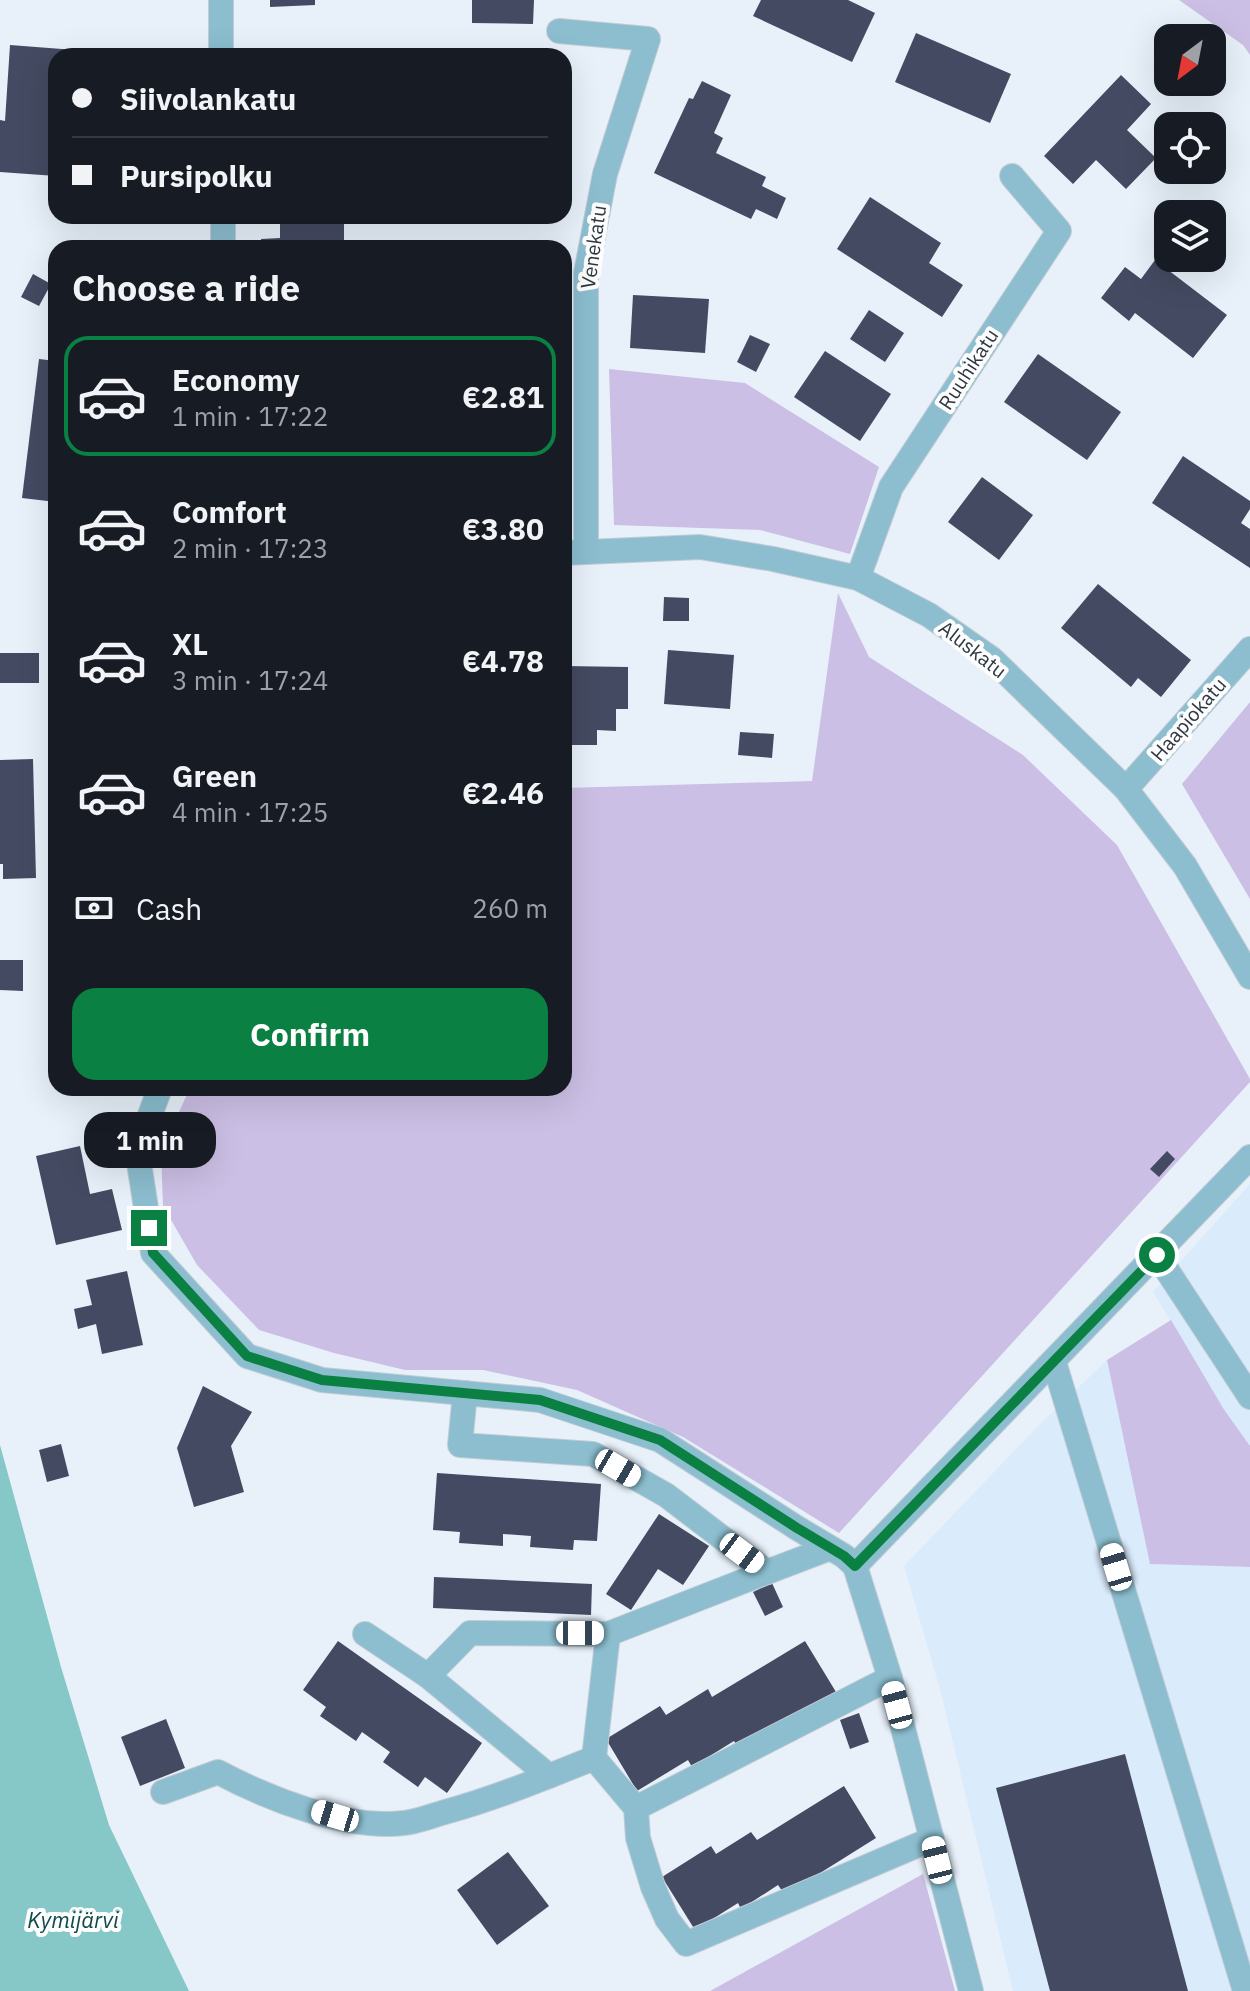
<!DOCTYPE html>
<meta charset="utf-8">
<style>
body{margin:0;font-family:"IBM Plex Sans",sans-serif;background:#20242c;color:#f1f3f6;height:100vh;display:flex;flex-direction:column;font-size:30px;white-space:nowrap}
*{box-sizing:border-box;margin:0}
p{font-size:26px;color:#9ea1a6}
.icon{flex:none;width:44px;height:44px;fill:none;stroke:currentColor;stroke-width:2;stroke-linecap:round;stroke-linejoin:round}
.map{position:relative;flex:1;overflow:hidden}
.drawer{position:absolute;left:48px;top:240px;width:524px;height:856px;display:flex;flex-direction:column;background:#171b24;border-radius:24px;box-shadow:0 8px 32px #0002}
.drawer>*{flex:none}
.guide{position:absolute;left:48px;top:48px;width:524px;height:176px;border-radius:24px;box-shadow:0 8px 32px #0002;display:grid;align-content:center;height:176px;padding:0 24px;background:#171b24}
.needle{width:52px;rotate:212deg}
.buttons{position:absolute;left:1154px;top:24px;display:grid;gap:16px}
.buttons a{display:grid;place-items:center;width:72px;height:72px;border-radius:16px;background:#171b24;box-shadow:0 8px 32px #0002;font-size:40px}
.end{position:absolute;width:36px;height:36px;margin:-18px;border:10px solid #0b8043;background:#fff;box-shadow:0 0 0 4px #fff}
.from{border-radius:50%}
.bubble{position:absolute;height:56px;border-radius:24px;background:#171b24;box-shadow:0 8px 32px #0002;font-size:26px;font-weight:700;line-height:56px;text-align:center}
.car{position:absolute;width:24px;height:48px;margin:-24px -12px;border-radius:10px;box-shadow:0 0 6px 2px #0007;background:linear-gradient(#fff 24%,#345 0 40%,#fff 0 76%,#345 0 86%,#fff 0)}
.guide b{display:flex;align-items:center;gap:28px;height:76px;font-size:30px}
.guide b+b{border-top:2px solid #363941}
.guide i{width:20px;height:20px;background:#f1f3f6}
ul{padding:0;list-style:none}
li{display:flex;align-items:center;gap:24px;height:120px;margin:0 16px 12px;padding:0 8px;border:4px solid transparent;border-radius:24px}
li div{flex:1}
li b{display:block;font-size:30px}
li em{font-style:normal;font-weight:700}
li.current{border-color:#0b8043}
li>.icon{width:72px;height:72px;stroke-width:1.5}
h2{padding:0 24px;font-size:36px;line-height:96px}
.pay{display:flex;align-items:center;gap:20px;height:88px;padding:0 24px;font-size:30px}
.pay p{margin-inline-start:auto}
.button{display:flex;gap:16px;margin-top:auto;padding:16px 24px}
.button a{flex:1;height:92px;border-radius:24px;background:#0b8043;color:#fff;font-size:32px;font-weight:700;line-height:92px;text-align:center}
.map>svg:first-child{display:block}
.built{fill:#daebfc}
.green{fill:#ccbfe5}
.water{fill:#86c8c7}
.building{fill:#444a61}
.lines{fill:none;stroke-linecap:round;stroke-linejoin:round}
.minor-casing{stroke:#c3ccd5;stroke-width:26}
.minor{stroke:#8cbecf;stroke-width:24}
.route{stroke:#0b8043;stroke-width:10}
.labels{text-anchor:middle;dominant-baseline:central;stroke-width:8;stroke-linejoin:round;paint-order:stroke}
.street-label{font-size:20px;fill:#2f3841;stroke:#fdfdfd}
.water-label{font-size:22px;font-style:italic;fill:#0c4a49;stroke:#fdfdfd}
</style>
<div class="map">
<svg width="1250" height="1991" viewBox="0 0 1250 1991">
<rect width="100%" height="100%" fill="#e8f1fa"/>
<g class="built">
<polygon points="1250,1184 1250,1446 1223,1408 1153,1292"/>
<polygon points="1107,1360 1150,1564 1250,1567 1250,1991 1013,1991 941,1693 904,1566 1038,1426"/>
</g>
<g class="green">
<polygon points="1179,0 1250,0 1250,55 1243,45"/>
<polygon points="609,369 745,383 879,467 850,554 760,530 614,525"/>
<polygon points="838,593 869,657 1023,755 1117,845 1250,1079 1250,1082 839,1533 683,1437 577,1390 483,1370 405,1370 334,1353 259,1330 197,1265 163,1206 161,1151 190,1088 564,1088 564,788 812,781"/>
<polygon points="1250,702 1250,899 1182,784"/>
<polygon points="1171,1320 1223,1408 1250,1446 1250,1567 1150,1564 1107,1360"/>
<polygon points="923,1874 955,1991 710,1991"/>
</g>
<polygon class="water" points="0,1445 61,1667 109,1825 189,1991 0,1991"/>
<g class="building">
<polygon points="270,0 315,0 315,5 270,7"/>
<polygon points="472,0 534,0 533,24 472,23"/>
<polygon points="761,0 848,0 875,13 852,62 753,16"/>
<polygon points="916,33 1011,74 990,123 895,82"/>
<polygon points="10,45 75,50 75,56 56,56 56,176 0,172 0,120 5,121"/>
<polygon points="1121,75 1151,104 1127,130 1156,158 1126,189 1096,160 1073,184 1044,156"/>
<polygon points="702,81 731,95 714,133 723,138 716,153 766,177 762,186 786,198 777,219 756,209 751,219 654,173 689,98 693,99"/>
<polygon points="870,197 941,243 929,263 963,285 942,317 837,249"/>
<polygon points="280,216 344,216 344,241 365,240 365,248 261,248 261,239 280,238"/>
<polygon points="509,244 510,248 474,248 474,246"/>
<polygon points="1155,260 1227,315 1193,358 1135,313 1129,321 1101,298 1125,267 1141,279"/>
<polygon points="33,274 51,284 39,306 21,297"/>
<polygon points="633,295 709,299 705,353 630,348"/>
<polygon points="869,310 904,333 885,362 850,339"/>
<polygon points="750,335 770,344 756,372 737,362"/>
<polygon points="825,351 891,394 860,441 794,397"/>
<polygon points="1038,354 1121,412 1087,460 1004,402"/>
<polygon points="39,359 56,361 56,502 22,498"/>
<polygon points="1183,456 1250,501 1250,509 1241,523 1250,529 1250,568 1152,503"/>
<polygon points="982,477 1033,515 999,560 948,522"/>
<polygon points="1098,584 1191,660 1161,697 1138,678 1131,687 1061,628"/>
<polygon points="664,597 689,598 689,621 663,621"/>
<polygon points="564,605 569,605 570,650 564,650"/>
<polygon points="668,650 734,655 730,709 664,704"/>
<rect x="0" y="653" width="39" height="30"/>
<polygon points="564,666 628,667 628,709 616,709 616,731 597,730 597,745 568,745 568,734 564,734"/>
<polygon points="740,732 774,734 772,758 738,755"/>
<polygon points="33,759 36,878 3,879 3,864 0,864 0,760"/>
<polygon points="0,960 23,960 23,991 0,990"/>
<polygon points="80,1146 90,1194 112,1189 122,1230 56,1245 36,1156"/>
<polygon points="1167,1151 1175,1159 1159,1177 1150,1169"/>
<polygon points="127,1271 143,1345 102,1354 96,1324 78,1329 74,1309 92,1305 86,1280"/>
<polygon points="203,1386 252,1412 231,1446 244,1492 194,1507 177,1448"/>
<polygon points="61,1444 69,1476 47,1482 39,1450"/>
<polygon points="437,1473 601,1484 597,1541 574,1540 573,1550 530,1547 531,1536 503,1534 503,1546 459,1543 460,1532 433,1530"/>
<polygon points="659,1514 709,1546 683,1585 658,1569 631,1610 606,1594"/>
<polygon points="434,1577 592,1584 591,1615 433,1608"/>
<polygon points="772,1583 783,1607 765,1616 753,1592"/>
<polygon points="338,1641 482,1743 447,1793 425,1777 418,1787 383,1762 390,1752 362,1732 356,1741 320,1716 326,1707 303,1690"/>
<polygon points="805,1641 836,1692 740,1750 734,1741 692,1767 688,1760 637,1791 606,1739 660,1706 666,1715 708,1689 712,1697"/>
<polygon points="859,1713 869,1742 850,1749 840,1720"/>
<polygon points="166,1719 185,1768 140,1786 121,1737"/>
<polygon points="1125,1754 1188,1991 1050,1991 996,1788"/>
<polygon points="844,1786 876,1838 785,1895 778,1885 741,1909 738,1903 695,1930 662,1877 711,1846 716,1854 751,1832 757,1840"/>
<polygon points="508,1852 549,1906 497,1945 457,1890"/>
</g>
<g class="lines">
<g class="minor-casing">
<g id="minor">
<polyline points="221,0 221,56"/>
<polyline points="559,31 648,39 605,174 586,273 586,551"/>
<polyline points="223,216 223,248"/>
<polyline points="564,553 700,547 773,559 858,578 929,615 992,659 1126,789 1185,866 1250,977"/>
<polyline points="858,578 891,487 1059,231 1012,176"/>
<polyline points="1126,789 1250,649"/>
<polyline points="160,1088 137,1150 153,1253 247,1356 322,1380 540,1400 660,1440 797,1528 844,1556 855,1566 890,1678 971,1991"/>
<polyline points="1157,1255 1250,1397"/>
<polyline points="1054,1362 1245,1991"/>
<polyline points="465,1393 460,1445 593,1454 666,1495 767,1572 608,1634"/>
<polyline points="855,1566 1250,1157"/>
<polyline points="767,1572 830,1548"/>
<polyline points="365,1634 428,1676"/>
<polyline points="549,1776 428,1676 470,1633 608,1634 594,1758 636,1808 638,1838 653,1887 667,1919 686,1944 932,1839"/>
<path d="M163,1792L218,1772C267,1798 346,1830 404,1823C417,1822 431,1816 445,1812C496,1798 544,1778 594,1758"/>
<polyline points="636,1808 890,1678"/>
</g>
</g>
<use href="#minor" class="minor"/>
</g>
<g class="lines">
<polyline class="route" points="149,1228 153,1253 247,1356 322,1380 540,1400 660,1440 797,1528 844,1556 855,1566 1157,1255"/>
</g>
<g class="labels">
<g class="street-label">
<text transform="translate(593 247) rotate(-82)">Venekatu</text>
<text transform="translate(968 369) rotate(-57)">Ruuhikatu</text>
<text transform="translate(973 649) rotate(38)">Aluskatu</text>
<text transform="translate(1188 719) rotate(-49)">Haapiokatu</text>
</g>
<g class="water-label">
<text x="73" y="1919">Kymijärvi</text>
</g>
</g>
</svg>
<div class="buttons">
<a><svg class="needle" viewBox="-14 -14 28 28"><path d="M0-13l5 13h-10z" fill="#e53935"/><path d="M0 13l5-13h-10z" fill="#9ea1a6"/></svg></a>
<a><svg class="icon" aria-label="locate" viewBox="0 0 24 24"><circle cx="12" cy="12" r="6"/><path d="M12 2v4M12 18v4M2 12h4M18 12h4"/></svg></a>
<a><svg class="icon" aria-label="layers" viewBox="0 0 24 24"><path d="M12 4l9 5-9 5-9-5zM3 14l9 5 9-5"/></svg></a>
</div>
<i class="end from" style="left:1157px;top:1255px"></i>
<i class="end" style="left:149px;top:1228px"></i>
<div class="bubble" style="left:84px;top:1112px;width:132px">1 min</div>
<i class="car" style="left:618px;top:1468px;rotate:120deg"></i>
<i class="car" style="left:742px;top:1553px;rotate:127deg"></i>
<i class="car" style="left:1116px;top:1567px;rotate:343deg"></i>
<i class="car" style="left:580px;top:1633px;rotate:90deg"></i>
<i class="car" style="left:897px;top:1705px;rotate:345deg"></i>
<i class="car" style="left:335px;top:1816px;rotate:287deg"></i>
<i class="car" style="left:937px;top:1860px;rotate:346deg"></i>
<div class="guide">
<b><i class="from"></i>Siivolankatu</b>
<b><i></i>Pursipolku</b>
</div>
<section class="drawer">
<h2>Choose a ride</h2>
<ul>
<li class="current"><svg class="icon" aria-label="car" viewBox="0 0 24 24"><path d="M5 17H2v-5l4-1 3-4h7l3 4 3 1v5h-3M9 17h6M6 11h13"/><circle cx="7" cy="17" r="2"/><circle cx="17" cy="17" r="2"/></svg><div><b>Economy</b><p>1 min · 17:22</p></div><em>€2.81</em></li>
<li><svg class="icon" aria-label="car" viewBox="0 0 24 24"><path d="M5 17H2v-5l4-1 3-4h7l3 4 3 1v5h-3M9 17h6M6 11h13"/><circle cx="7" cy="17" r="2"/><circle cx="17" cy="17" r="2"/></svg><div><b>Comfort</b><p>2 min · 17:23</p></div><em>€3.80</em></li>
<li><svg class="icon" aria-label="car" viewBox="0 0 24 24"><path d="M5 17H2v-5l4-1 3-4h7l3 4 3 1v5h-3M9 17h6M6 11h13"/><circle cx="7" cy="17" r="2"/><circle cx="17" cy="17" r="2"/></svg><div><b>XL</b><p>3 min · 17:24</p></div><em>€4.78</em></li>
<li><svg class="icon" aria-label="car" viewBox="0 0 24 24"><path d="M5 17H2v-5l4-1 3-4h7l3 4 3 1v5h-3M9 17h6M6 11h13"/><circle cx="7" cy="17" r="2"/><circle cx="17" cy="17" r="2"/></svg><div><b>Green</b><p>4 min · 17:25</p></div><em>€2.46</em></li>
</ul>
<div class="pay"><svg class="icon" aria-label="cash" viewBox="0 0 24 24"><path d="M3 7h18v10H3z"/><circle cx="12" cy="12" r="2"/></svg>Cash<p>260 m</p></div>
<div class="button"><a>Confirm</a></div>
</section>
</div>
